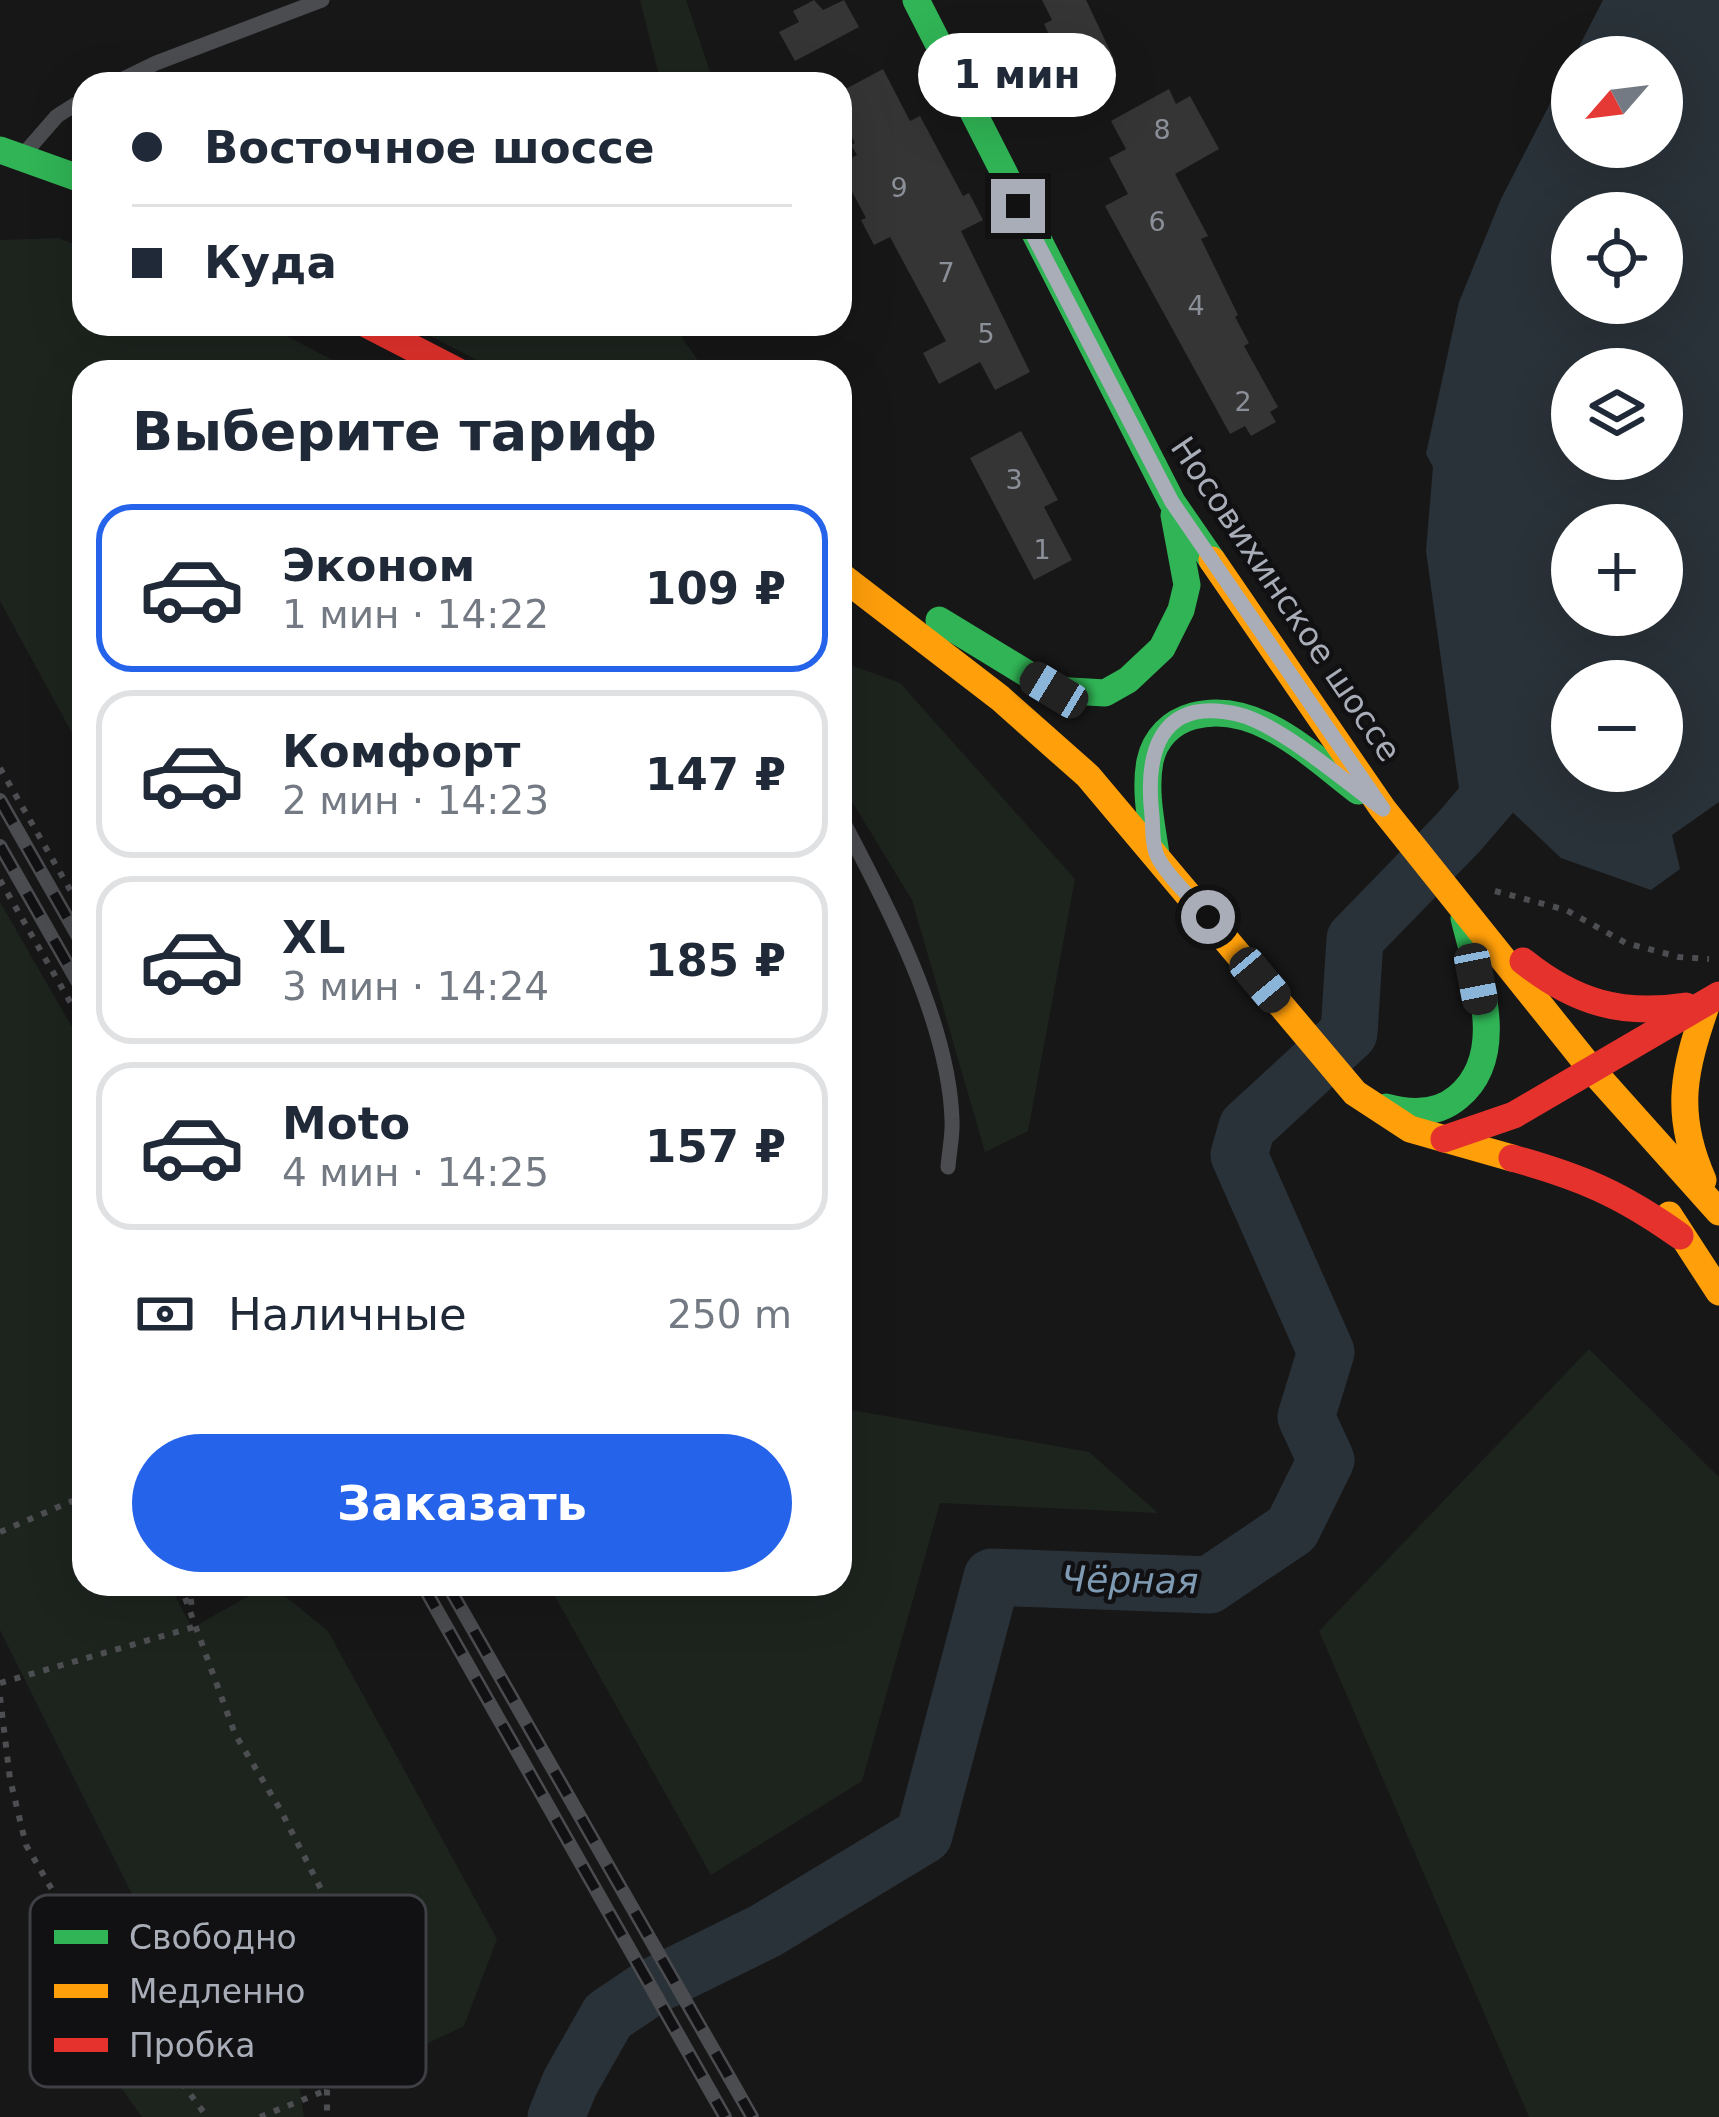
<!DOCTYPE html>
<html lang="ru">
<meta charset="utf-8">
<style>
body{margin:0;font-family:"DejaVu Sans",sans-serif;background:#f6f6f7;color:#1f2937;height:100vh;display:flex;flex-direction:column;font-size:45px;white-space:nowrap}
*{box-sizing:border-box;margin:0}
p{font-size:39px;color:#747a83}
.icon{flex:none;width:66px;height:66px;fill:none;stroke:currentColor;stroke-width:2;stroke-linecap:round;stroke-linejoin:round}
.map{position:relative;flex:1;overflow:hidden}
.details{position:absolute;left:72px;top:360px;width:780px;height:1236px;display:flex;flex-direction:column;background:#fff;border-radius:36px;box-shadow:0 12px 48px #0002}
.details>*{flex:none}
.guide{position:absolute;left:72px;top:72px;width:780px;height:264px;border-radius:36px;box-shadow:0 12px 48px #0002;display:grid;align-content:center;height:264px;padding:0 60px;background:#fff}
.needle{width:78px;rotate:242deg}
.fabs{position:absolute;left:1551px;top:36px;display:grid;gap:24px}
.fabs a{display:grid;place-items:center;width:132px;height:132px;border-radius:50%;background:#fff;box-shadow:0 12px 48px #0002;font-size:60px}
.end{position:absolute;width:54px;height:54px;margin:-27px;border:15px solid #a8adb8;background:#111;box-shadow:0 0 0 6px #111}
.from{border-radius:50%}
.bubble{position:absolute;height:84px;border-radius:42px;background:#fff;box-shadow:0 12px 48px #0002;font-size:39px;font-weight:700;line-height:84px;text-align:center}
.car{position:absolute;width:36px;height:72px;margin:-36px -18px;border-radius:15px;box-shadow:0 0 9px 3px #0007;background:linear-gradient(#222 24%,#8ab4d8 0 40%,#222 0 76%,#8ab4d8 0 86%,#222 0)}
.guide b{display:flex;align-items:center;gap:42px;height:114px;font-size:45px}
.guide b+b{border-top:3px solid #e0e1e3}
.guide i{width:30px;height:30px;background:#1f2937}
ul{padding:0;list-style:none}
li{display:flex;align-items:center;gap:36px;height:168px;margin:0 24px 18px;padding:0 36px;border:6px solid #e0e1e3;border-radius:36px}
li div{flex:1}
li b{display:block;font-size:45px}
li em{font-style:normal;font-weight:700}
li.active{border-color:#2563eb}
li>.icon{width:108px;height:108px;stroke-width:1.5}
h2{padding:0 60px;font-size:54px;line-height:144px}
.pay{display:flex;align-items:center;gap:30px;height:132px;padding:0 60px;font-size:45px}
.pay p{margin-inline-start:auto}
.cta{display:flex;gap:24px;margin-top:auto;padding:24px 60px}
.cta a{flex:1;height:138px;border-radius:72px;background:#2563eb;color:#fff;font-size:48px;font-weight:700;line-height:138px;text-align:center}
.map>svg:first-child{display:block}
.green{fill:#1d241e}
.water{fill:#2a3239;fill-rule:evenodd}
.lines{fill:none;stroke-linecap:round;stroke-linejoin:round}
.river{stroke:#2a3239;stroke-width:57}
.building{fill:#353536}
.path{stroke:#4d4e52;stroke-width:6;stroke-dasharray:6 9;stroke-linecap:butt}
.lane{stroke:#4b4c50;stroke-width:15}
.fast{stroke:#30b455;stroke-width:27}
.slow{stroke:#ff9f0a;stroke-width:27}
.jam{stroke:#e5322d;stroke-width:27}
.rail-casing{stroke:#4b4c4f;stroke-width:14}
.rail{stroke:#111113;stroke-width:9;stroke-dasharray:27;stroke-linecap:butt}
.route{stroke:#a8adb8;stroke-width:15}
.labels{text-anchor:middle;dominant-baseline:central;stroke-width:9;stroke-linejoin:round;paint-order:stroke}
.number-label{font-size:27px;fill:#8b8f98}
.street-label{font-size:33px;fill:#a8adb8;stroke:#111113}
.water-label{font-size:36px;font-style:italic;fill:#7f9bb3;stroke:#111113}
.key{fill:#111113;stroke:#3e4045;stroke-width:3}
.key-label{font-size:33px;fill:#a8adb8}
</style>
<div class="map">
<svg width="1719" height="2117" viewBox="0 0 1719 2117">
<rect width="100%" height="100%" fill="#171717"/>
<g class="green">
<polygon points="640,0 686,0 714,84 661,84"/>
<polygon points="59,238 84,248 84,324 263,324 356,372 84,372 84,755 0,601 0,240"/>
<polygon points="408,324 680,324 683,339 706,372 499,372"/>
<polygon points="840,661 900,683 1075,879 1028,1131 985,1152 912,900 840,782"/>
<polygon points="0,902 84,1048 84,1584 169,1584 192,1628 270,1584 328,1631 497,1939 464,2026 386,2063 299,2082 304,2117 142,2117 33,1965 139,1908 0,1630"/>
<polygon points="1589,1349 1719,1477 1719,2117 1529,2117 1319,1631"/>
<polygon points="840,1408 1089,1452 1158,1513 940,1503 862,1781 711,1875 548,1584 840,1584"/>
</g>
<path class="water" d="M1603,0H1719V802L1672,835L1680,869L1651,890L1561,858L1507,807L1491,829L1458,833L1460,796L1426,551L1433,467L1426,454L1459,302L1501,199ZM1572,57H1662V147H1572ZM1572,213H1662V303H1572ZM1572,369H1662V459H1572ZM1572,525H1662V615H1572ZM1572,681H1662V771H1572Z"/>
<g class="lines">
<polyline class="river" points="556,2117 570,2083 608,2016 651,1987 765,1931 924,1835 992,1577 1209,1585 1292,1529 1326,1460 1306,1417 1326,1352 1239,1155 1247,1127 1349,1033 1355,939 1458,833 1572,700"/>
</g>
<g class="building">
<polygon points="814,0 823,10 844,0 859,27 795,61 779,32 799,22 793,11"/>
<polygon points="1042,0 1086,0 1114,59 1085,74 1078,62 1044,78 1031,51 1052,41 1044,24 1052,20"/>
<polygon points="883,69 910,121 920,116 963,196 969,193 983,220 961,231 1030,372 995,390 980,362 939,384 923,353 946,341 890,237 874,245 861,220 866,218 840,169 840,164 857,155 851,145 855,143 840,115 840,92"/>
<polygon points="1169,89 1176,104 1190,96 1219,149 1175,174 1208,236 1201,239 1238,315 1235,317 1249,343 1244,346 1278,407 1270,412 1276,422 1251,436 1245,426 1230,434 1105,206 1128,194 1109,158 1126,149 1111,121"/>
<polygon points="1021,431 1058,500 1044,507 1072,560 1034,580 970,458"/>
</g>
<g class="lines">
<g class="path">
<polyline points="0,768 84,914"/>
<polyline points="0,880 84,1026"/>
<polyline points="1495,891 1566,910 1626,943 1679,957 1709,959"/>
<polyline points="0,1532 84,1496"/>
<polyline points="180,1584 235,1734 280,1809 323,1893 339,2018 327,2090 327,2117"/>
<polyline points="189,1584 192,1610"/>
<polyline points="0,1683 194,1627 193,1623"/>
<polyline points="0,1697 10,1779 26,1845 96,1965 207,2117"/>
<polyline points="260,2117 327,2090"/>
</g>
<g class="lane">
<polyline points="113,84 156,63 322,0"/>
<polyline points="23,155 57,116 84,99"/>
<path d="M840,816C886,902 949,1022 952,1120C953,1135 949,1152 948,1167"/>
</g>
<g class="fast">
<polyline points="916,0 1172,502 1212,560"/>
<polyline points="0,150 84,180"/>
<polyline points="939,620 1054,690 1105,693 1128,680 1162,648 1181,610 1187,585 1174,515"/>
<path d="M1156,855C1152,825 1144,792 1150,761C1155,738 1171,722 1193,716C1256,699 1312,756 1358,791"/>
<path d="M1386,1107C1411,1114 1437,1115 1458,1097C1510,1054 1477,973 1464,918"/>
</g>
<g class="slow">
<polyline points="1212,560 1383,809 1592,1070 1719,1212"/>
<polyline points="840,575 1000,698 1088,776 1355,1093 1410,1129 1512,1158"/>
<path d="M1703,1180C1673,1112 1684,1070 1707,1003"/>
<polyline points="1669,1215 1719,1292"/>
</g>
<g class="jam">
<polyline points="366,324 459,372"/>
<path d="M1523,961C1574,1002 1621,1016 1686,1006"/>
<polyline points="1444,1139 1514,1115 1719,995"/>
<path d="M1512,1158C1581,1177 1621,1194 1680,1236"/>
</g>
<g class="rail-casing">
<g id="rail">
<polyline points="0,800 84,947"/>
<polyline points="0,846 84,993"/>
<polyline points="422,1584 725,2117"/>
<polyline points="447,1584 752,2117"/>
</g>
</g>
<use href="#rail" class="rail"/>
</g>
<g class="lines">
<path class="route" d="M1018,206L1172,502L1383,809C1345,782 1280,724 1237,714C1158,696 1145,755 1152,816C1153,827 1152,842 1156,853C1162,871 1195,902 1208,917"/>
</g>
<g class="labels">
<g class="number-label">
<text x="1162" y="129">8</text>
<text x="899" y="187">9</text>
<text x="1157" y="221">6</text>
<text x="946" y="272">7</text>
<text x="1196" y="305">4</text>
<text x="986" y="333">5</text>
<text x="1243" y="401">2</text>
<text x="1014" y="479">3</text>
<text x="1042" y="549">1</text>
</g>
<g class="street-label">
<text transform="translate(1286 599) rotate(56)">Носовихинское шоссе</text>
</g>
<g class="water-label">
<text transform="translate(1130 1580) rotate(1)">Чёрная</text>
</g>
</g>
<rect x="30" y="1895" width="396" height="192" rx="18" class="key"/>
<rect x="54" y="1930" width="54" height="14" fill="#30b455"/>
<rect x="54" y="1984" width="54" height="14" fill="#ff9f0a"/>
<rect x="54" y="2038" width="54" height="14" fill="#e5322d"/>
<g class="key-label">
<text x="129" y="1949">Свободно</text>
<text x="129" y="2003">Медленно</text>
<text x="129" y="2057">Пробка</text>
</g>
</svg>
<div class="fabs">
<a><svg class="needle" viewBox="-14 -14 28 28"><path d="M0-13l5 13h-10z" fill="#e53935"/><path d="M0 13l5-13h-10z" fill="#747a83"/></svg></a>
<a><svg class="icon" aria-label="locate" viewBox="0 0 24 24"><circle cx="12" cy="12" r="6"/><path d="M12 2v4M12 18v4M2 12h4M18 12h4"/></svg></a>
<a><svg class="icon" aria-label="layers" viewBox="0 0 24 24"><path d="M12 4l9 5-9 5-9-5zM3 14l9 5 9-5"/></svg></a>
<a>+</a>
<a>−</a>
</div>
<i class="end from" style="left:1208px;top:917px"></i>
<i class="end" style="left:1018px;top:206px"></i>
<div class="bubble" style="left:918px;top:33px;width:198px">1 мин</div>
<i class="car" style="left:1054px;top:690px;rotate:301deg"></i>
<i class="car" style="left:1476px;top:979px;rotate:169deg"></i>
<i class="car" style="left:1260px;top:980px;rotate:140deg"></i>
<div class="guide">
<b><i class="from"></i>Восточное шоссе</b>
<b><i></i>Куда</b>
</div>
<section class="details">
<h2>Выберите тариф</h2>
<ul>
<li class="active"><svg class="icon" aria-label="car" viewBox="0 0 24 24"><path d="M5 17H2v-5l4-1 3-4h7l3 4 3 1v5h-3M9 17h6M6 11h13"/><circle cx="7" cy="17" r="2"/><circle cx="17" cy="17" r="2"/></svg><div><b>Эконом</b><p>1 мин · 14:22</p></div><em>109 ₽</em></li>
<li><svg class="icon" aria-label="car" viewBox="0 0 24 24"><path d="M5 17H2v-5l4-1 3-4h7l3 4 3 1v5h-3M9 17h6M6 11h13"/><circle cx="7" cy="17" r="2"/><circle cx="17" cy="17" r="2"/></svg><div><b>Комфорт</b><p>2 мин · 14:23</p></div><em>147 ₽</em></li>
<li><svg class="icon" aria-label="car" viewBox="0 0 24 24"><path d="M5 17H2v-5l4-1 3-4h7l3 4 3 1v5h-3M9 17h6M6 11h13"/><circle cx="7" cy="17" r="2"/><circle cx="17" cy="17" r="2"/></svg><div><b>XL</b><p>3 мин · 14:24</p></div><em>185 ₽</em></li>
<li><svg class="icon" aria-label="car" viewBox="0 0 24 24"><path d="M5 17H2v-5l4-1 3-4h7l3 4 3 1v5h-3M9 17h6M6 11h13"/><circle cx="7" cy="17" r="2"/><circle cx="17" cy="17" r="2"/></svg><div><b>Moto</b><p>4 мин · 14:25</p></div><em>157 ₽</em></li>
</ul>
<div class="pay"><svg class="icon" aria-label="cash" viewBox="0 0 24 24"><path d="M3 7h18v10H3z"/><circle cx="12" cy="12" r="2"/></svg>Наличные<p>250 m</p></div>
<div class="cta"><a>Заказать</a></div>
</section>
</div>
